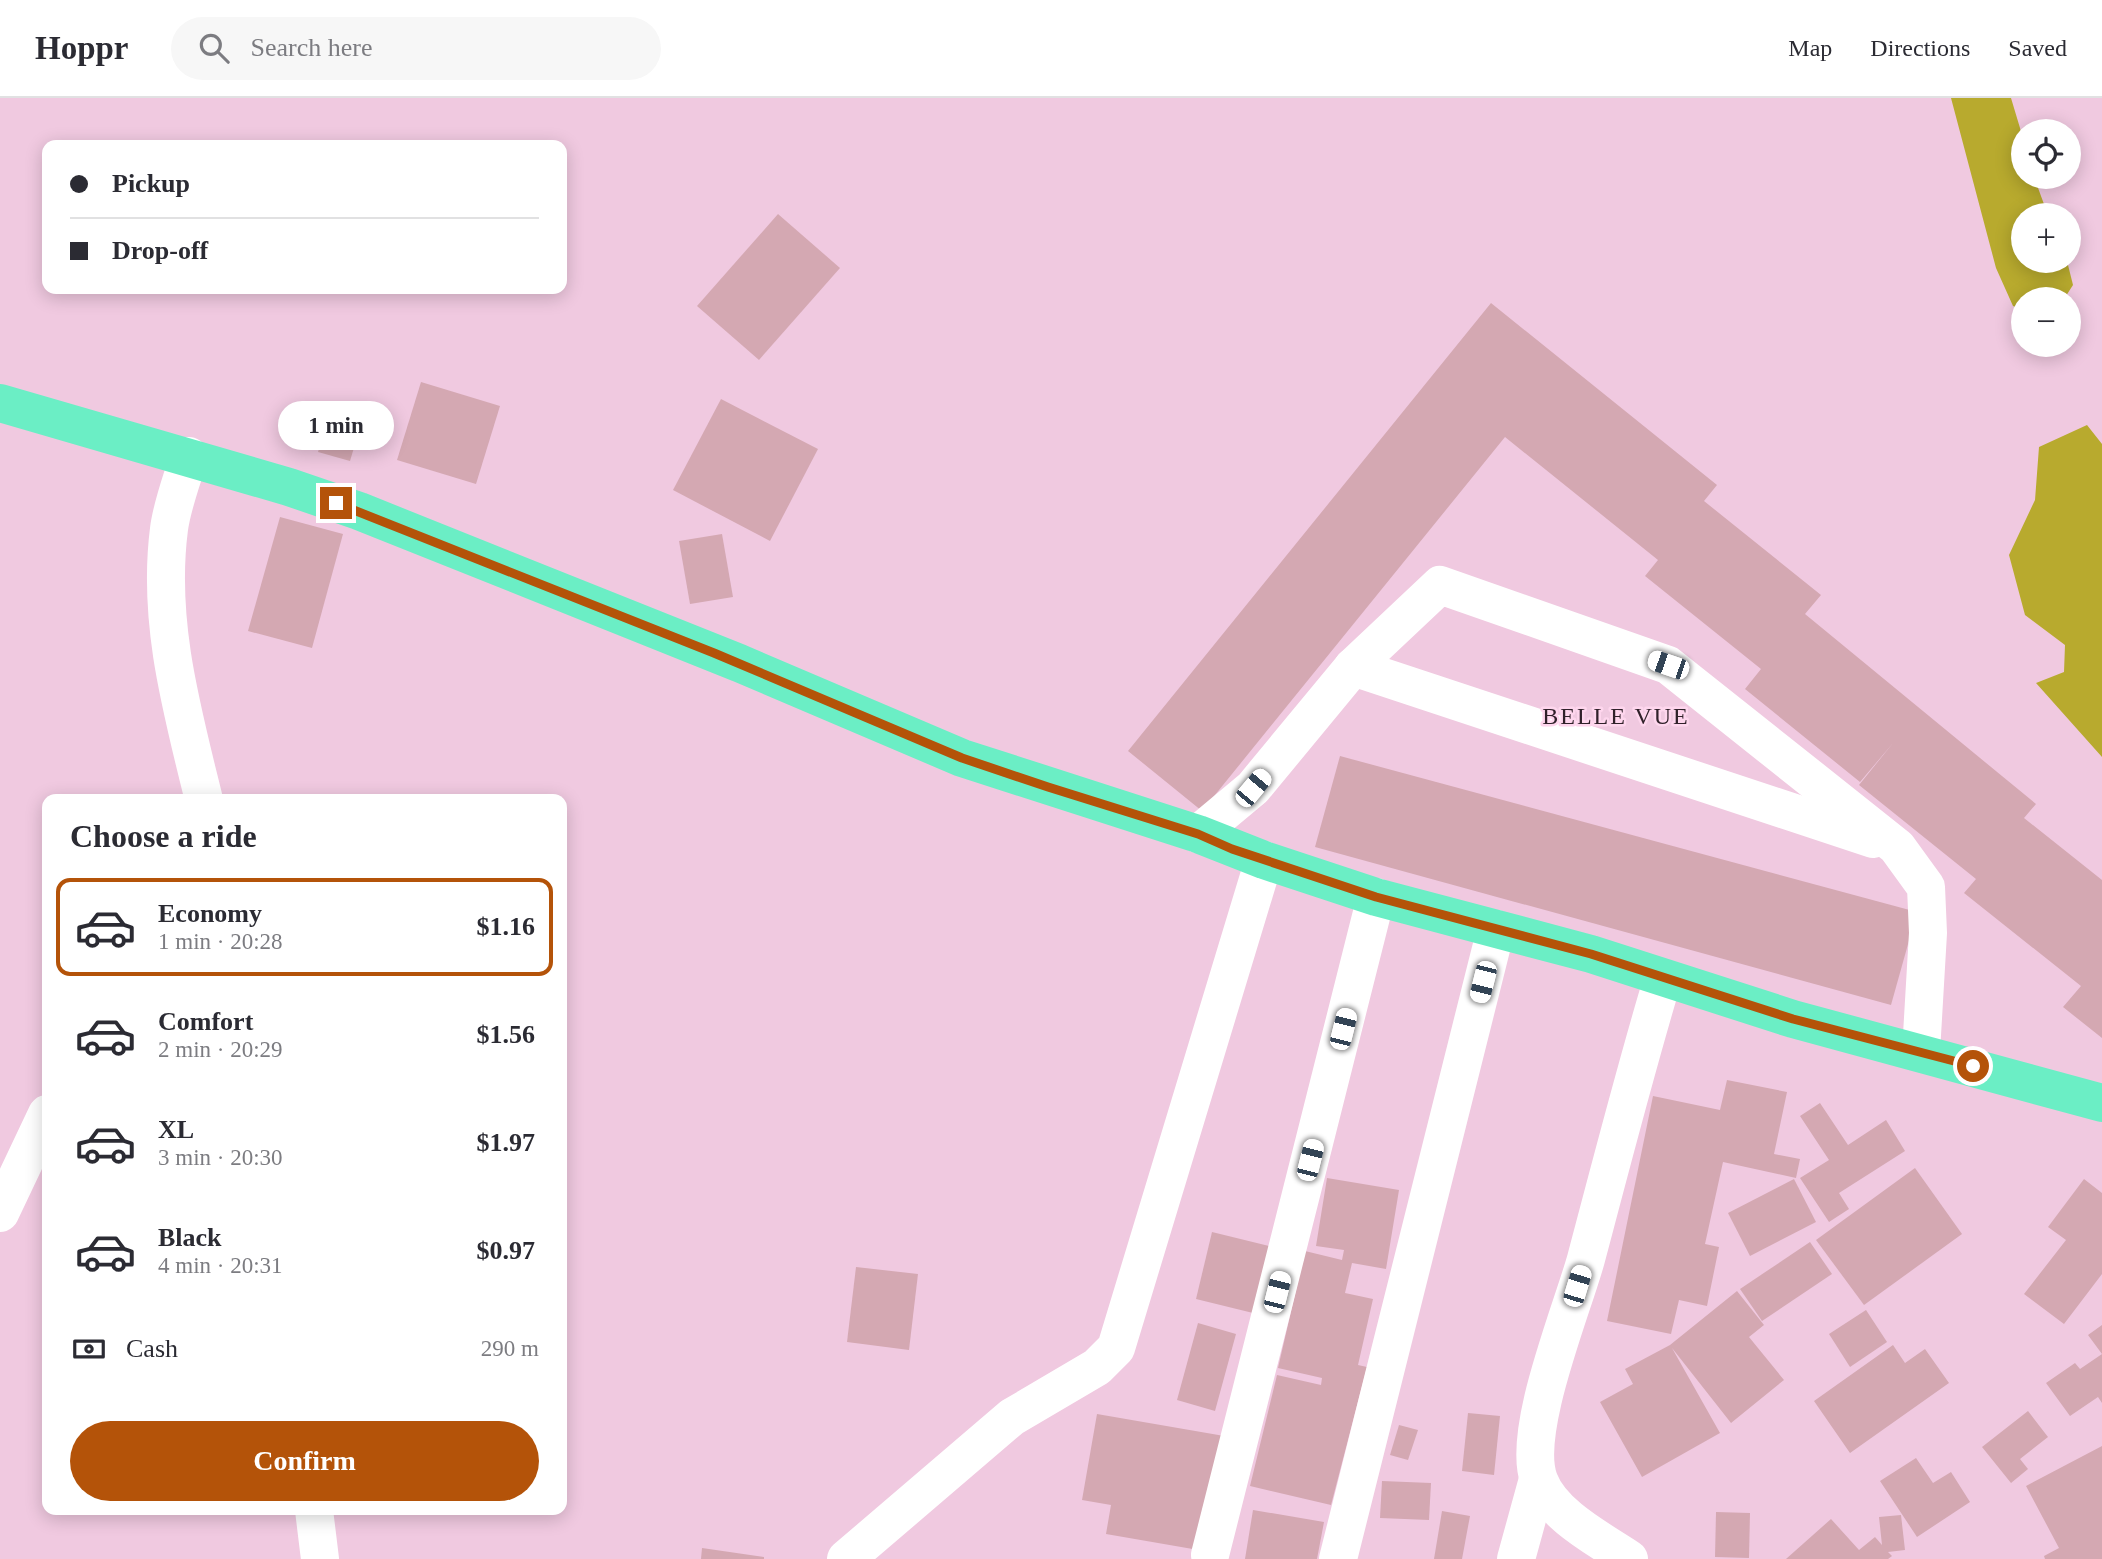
<!DOCTYPE html>
<meta charset="utf-8">
<style>
body{margin:0;font-family:"Times New Roman",serif;background:#f7f7f7;color:#2b2b33;height:100vh;display:flex;flex-direction:column;font-size:26px;white-space:nowrap}
*{box-sizing:border-box;margin:0}
p{font-size:23px;color:#7c7c81}
.icon{flex:none;width:38px;height:38px;fill:none;stroke:currentColor;stroke-width:2;stroke-linecap:round;stroke-linejoin:round}
.map{position:relative;flex:1;overflow:hidden}
.sheet{position:absolute;left:42px;top:696px;width:525px;height:721px;display:flex;flex-direction:column;background:#fff;border-radius:14px;box-shadow:0 4px 18px #0003}
.sheet>*{flex:none}
.guide{position:absolute;left:42px;top:42px;width:525px;height:154px;border-radius:14px;box-shadow:0 4px 18px #0003;display:grid;align-content:center;height:154px;padding:0 28px;background:#fff}
.tools{position:absolute;left:2011px;top:21px;display:grid;gap:14px}
.tools a{display:grid;place-items:center;width:70px;height:70px;border-radius:50%;background:#fff;box-shadow:0 4px 18px #0003;font-size:35px}
.end{position:absolute;width:32px;height:32px;margin:-16px;border:9px solid #b45309;background:#fff;box-shadow:0 0 0 4px #fff}
.from{border-radius:50%}
.bubble{position:absolute;height:49px;border-radius:24px;background:#fff;box-shadow:0 4px 18px #0003;font-size:23px;font-weight:800;line-height:49px;text-align:center}
.car{position:absolute;width:21px;height:42px;margin:-21px -10px;border-radius:9px;box-shadow:0 0 5px 2px #0007;background:linear-gradient(#fff 24%,#345 0 40%,#fff 0 76%,#345 0 86%,#fff 0)}
.guide b{display:flex;align-items:center;gap:24px;height:66px;font-size:26px}
.guide b+b{border-top:2px solid #e1e1e2}
.guide i{width:18px;height:18px;background:#2b2b33}
ul{padding:0;list-style:none}
li{display:flex;align-items:center;gap:21px;height:98px;margin:0 14px 10px;padding:0 14px;border:4px solid transparent;border-radius:14px}
li div{flex:1}
li b{display:block;font-size:26px}
li em{font-style:normal;font-weight:800}
li.current{border-color:#b45309}
li>.icon{width:63px;height:63px;stroke-width:1.5}
h2{padding:0 28px;font-size:32px;line-height:84px}
.pay{display:flex;align-items:center;gap:18px;height:77px;padding:0 28px;font-size:26px}
.pay p{margin-inline-start:auto}
.primary-button{display:flex;gap:14px;margin-top:auto;padding:14px 28px}
.primary-button a{flex:1;height:80px;border-radius:42px;background:#b45309;color:#fff;font-size:28px;font-weight:800;line-height:80px;text-align:center}
header{display:flex;align-items:center;gap:42px;box-sizing:border-box;height:98px;padding:0 35px;background:#fff;border-bottom:2px solid #e1e1e2}
header strong{font-size:33px}
nav{display:flex;gap:38px;margin-inline-start:auto;font-size:24px}
.search{width:490px;height:63px;background:#f7f7f7;display:flex;align-items:center;gap:18px;box-sizing:border-box;padding:0 24px;border-radius:38px;color:#7c7c81;font-size:26px}
.map>svg:first-child{display:block}
.forest{fill:#b8aa2e}
.building{fill:#d4a8b2}
.lines{fill:none;stroke-linecap:round;stroke-linejoin:round}
.minor{stroke:#fff;stroke-width:38}
.major{stroke:#6beec5;stroke-width:38}
.route{stroke:#b45309;stroke-width:9}
.labels{text-anchor:middle;dominant-baseline:central;stroke-width:5;stroke-linejoin:round;paint-order:stroke}
.quarter-label{font-size:24px;letter-spacing:2px;fill:#30212a;stroke:#fed6ed}
</style>
<header>
<strong>Hoppr</strong>
<div class="search"><svg class="icon" aria-label="search" viewBox="0 0 24 24"><circle cx="10" cy="10" r="6"/><path d="M15 15l6 6"/></svg>Search here</div>
<nav><a>Map</a><a>Directions</a><a>Saved</a></nav>
</header>
<div class="map">
<svg width="2102" height="1461" viewBox="0 0 2102 1461">
<rect width="100%" height="100%" fill="#f0c9e0"/>
<g class="forest">
<polygon points="1951,0 2011,0 2023,40 2023,79 2034,79 2048,117 2023,117 2023,163 2067,163 2073,187 2064,201 2023,201 2023,212 2013,208 1996,170"/>
<polygon points="2087,327 2102,346 2102,659 2036,585 2064,574 2065,547 2025,517 2009,457 2035,402 2039,349"/>
</g>
<g class="building">
<polygon points="778,116 840,170 759,262 697,208"/>
<polygon points="1491,205 1717,387 1704,403 1821,497 1805,516 2036,706 2024,720 2102,782 2102,940 2063,909 2081,888 1964,795 1976,781 1859,687 1893,645 1860,684 1745,591 1761,571 1645,478 1658,462 1505,339 1202,713 1128,653"/>
<polygon points="421,284 500,308 476,386 397,362"/>
<polygon points="721,301 818,351 770,443 673,392"/>
<polygon points="324,334 356,343 350,363 318,354"/>
<polygon points="280,419 343,436 312,550 248,533"/>
<polygon points="722,436 733,499 690,506 679,443"/>
<polygon points="1340,658 1917,814 1891,907 1315,749"/>
<polygon points="1727,982 1787,994 1774,1056 1800,1061 1796,1080 1723,1064 1705,1146 1719,1149 1707,1208 1679,1202 1671,1236 1607,1223 1653,998 1720,1012"/>
<polygon points="1820,1005 1848,1047 1886,1022 1905,1053 1839,1095 1849,1111 1829,1124 1800,1080 1829,1062 1800,1018"/>
<polygon points="1915,1070 1962,1136 1864,1207 1816,1142"/>
<polygon points="1327,1080 1399,1092 1386,1171 1352,1165 1345,1195 1373,1201 1358,1267 1367,1269 1331,1407 1250,1388 1277,1277 1321,1287 1322,1280 1278,1270 1305,1153 1342,1162 1344,1152 1316,1148"/>
<polygon points="1794,1081 1816,1124 1750,1158 1728,1115"/>
<polygon points="2084,1081 2102,1095 2102,1176 2064,1226 2024,1196 2066,1142 2048,1129"/>
<polygon points="1212,1134 1269,1148 1253,1215 1196,1201"/>
<polygon points="1810,1144 1832,1176 1762,1223 1740,1191"/>
<polygon points="856,1169 918,1176 909,1252 847,1244"/>
<polygon points="1737,1193 1764,1227 1749,1239 1784,1282 1731,1325 1672,1250 1720,1335 1642,1379 1600,1304 1633,1286 1625,1271 1670,1247"/>
<polygon points="1866,1212 1887,1244 1850,1269 1829,1236"/>
<polygon points="1198,1225 1236,1236 1215,1313 1177,1302"/>
<polygon points="2102,1227 2102,1305 2098,1299 2070,1318 2046,1285 2075,1265 2080,1271 2102,1256 2088,1237"/>
<polygon points="1893,1247 1905,1265 1925,1251 1949,1285 1850,1355 1814,1303"/>
<polygon points="2028,1313 2048,1339 2020,1361 2028,1371 2011,1385 1982,1349"/>
<polygon points="1468,1315 1500,1318 1494,1377 1462,1373"/>
<polygon points="1097,1316 1230,1339 1210,1454 1106,1436 1111,1407 1082,1402"/>
<polygon points="1399,1327 1418,1332 1408,1362 1390,1357"/>
<polygon points="2102,1348 2102,1461 2045,1461 2044,1458 2059,1450 2026,1388"/>
<polygon points="1916,1360 1933,1385 1951,1374 1970,1404 1917,1439 1880,1383"/>
<polygon points="1382,1383 1431,1385 1429,1422 1380,1420"/>
<polygon points="1253,1412 1324,1424 1317,1461 1245,1461"/>
<polygon points="1442,1413 1470,1418 1462,1461 1434,1461"/>
<polygon points="1716,1414 1750,1415 1749,1460 1715,1459"/>
<polygon points="1901,1417 1905,1452 1888,1454 1892,1458 1888,1461 1786,1461 1831,1421 1859,1452 1875,1439 1882,1447 1879,1419"/>
<polygon points="702,1450 764,1459 764,1461 701,1461"/>
</g>
<g class="lines">
<g class="minor">
<path d="M189,358C182,382 172,407 169,431C157,524 182,612 204,702"/>
<polyline points="1353,569 1873,741"/>
<polyline points="1198,736 1253,690 1353,569 1440,487 1668,567 1897,749 1926,789 1928,835 1921,954"/>
<polyline points="0,1115 47,1016"/>
<polyline points="314,1412 320,1461"/>
<polyline points="1210,1457 1376,799"/>
<polyline points="846,1461 1012,1319 1097,1269 1116,1250 1264,762"/>
<polyline points="1338,1461 1496,831"/>
<polyline points="1516,1461 1538,1381"/>
<path d="M1629,1461C1599,1441 1552,1417 1539,1382C1521,1334 1572,1212 1586,1161C1611,1067 1635,973 1663,880"/>
</g>
<polyline class="major" points="0,305 289,389 359,413 739,565 962,660 1198,736 1264,762 1376,799 1591,856 1793,921 2102,1005"/>
</g>
<g class="lines">
<polyline class="route" points="336,405 714,555 962,660 1048,689 1198,736 1232,751 1376,799 1591,856 1793,921 1973,968"/>
</g>
<g class="labels">
<g class="quarter-label">
<text x="1616" y="618">BELLE VUE</text>
</g>
</g>
</svg>
<div class="tools">
<a><svg class="icon" aria-label="locate" viewBox="0 0 24 24"><circle cx="12" cy="12" r="6"/><path d="M12 2v4M12 18v4M2 12h4M18 12h4"/></svg></a>
<a>+</a>
<a>−</a>
</div>
<i class="end from" style="left:1973px;top:968px"></i>
<i class="end" style="left:336px;top:405px"></i>
<div class="bubble" style="left:278px;top:303px;width:116px">1 min</div>
<i class="car" style="left:1668px;top:567px;rotate:289deg"></i>
<i class="car" style="left:1253px;top:690px;rotate:40deg"></i>
<i class="car" style="left:1483px;top:884px;rotate:194deg"></i>
<i class="car" style="left:1343px;top:931px;rotate:14deg"></i>
<i class="car" style="left:1310px;top:1062px;rotate:14deg"></i>
<i class="car" style="left:1577px;top:1188px;rotate:17deg"></i>
<i class="car" style="left:1277px;top:1194px;rotate:14deg"></i>
<div class="guide">
<b><i class="from"></i>Pickup</b>
<b><i></i>Drop-off</b>
</div>
<section class="sheet">
<h2>Choose a ride</h2>
<ul>
<li class="current"><svg class="icon" aria-label="car" viewBox="0 0 24 24"><path d="M5 17H2v-5l4-1 3-4h7l3 4 3 1v5h-3M9 17h6M6 11h13"/><circle cx="7" cy="17" r="2"/><circle cx="17" cy="17" r="2"/></svg><div><b>Economy</b><p>1 min · 20:28</p></div><em>$1.16</em></li>
<li><svg class="icon" aria-label="car" viewBox="0 0 24 24"><path d="M5 17H2v-5l4-1 3-4h7l3 4 3 1v5h-3M9 17h6M6 11h13"/><circle cx="7" cy="17" r="2"/><circle cx="17" cy="17" r="2"/></svg><div><b>Comfort</b><p>2 min · 20:29</p></div><em>$1.56</em></li>
<li><svg class="icon" aria-label="car" viewBox="0 0 24 24"><path d="M5 17H2v-5l4-1 3-4h7l3 4 3 1v5h-3M9 17h6M6 11h13"/><circle cx="7" cy="17" r="2"/><circle cx="17" cy="17" r="2"/></svg><div><b>XL</b><p>3 min · 20:30</p></div><em>$1.97</em></li>
<li><svg class="icon" aria-label="car" viewBox="0 0 24 24"><path d="M5 17H2v-5l4-1 3-4h7l3 4 3 1v5h-3M9 17h6M6 11h13"/><circle cx="7" cy="17" r="2"/><circle cx="17" cy="17" r="2"/></svg><div><b>Black</b><p>4 min · 20:31</p></div><em>$0.97</em></li>
</ul>
<div class="pay"><svg class="icon" aria-label="cash" viewBox="0 0 24 24"><path d="M3 7h18v10H3z"/><circle cx="12" cy="12" r="2"/></svg>Cash<p>290 m</p></div>
<div class="primary-button"><a>Confirm</a></div>
</section>
</div>
